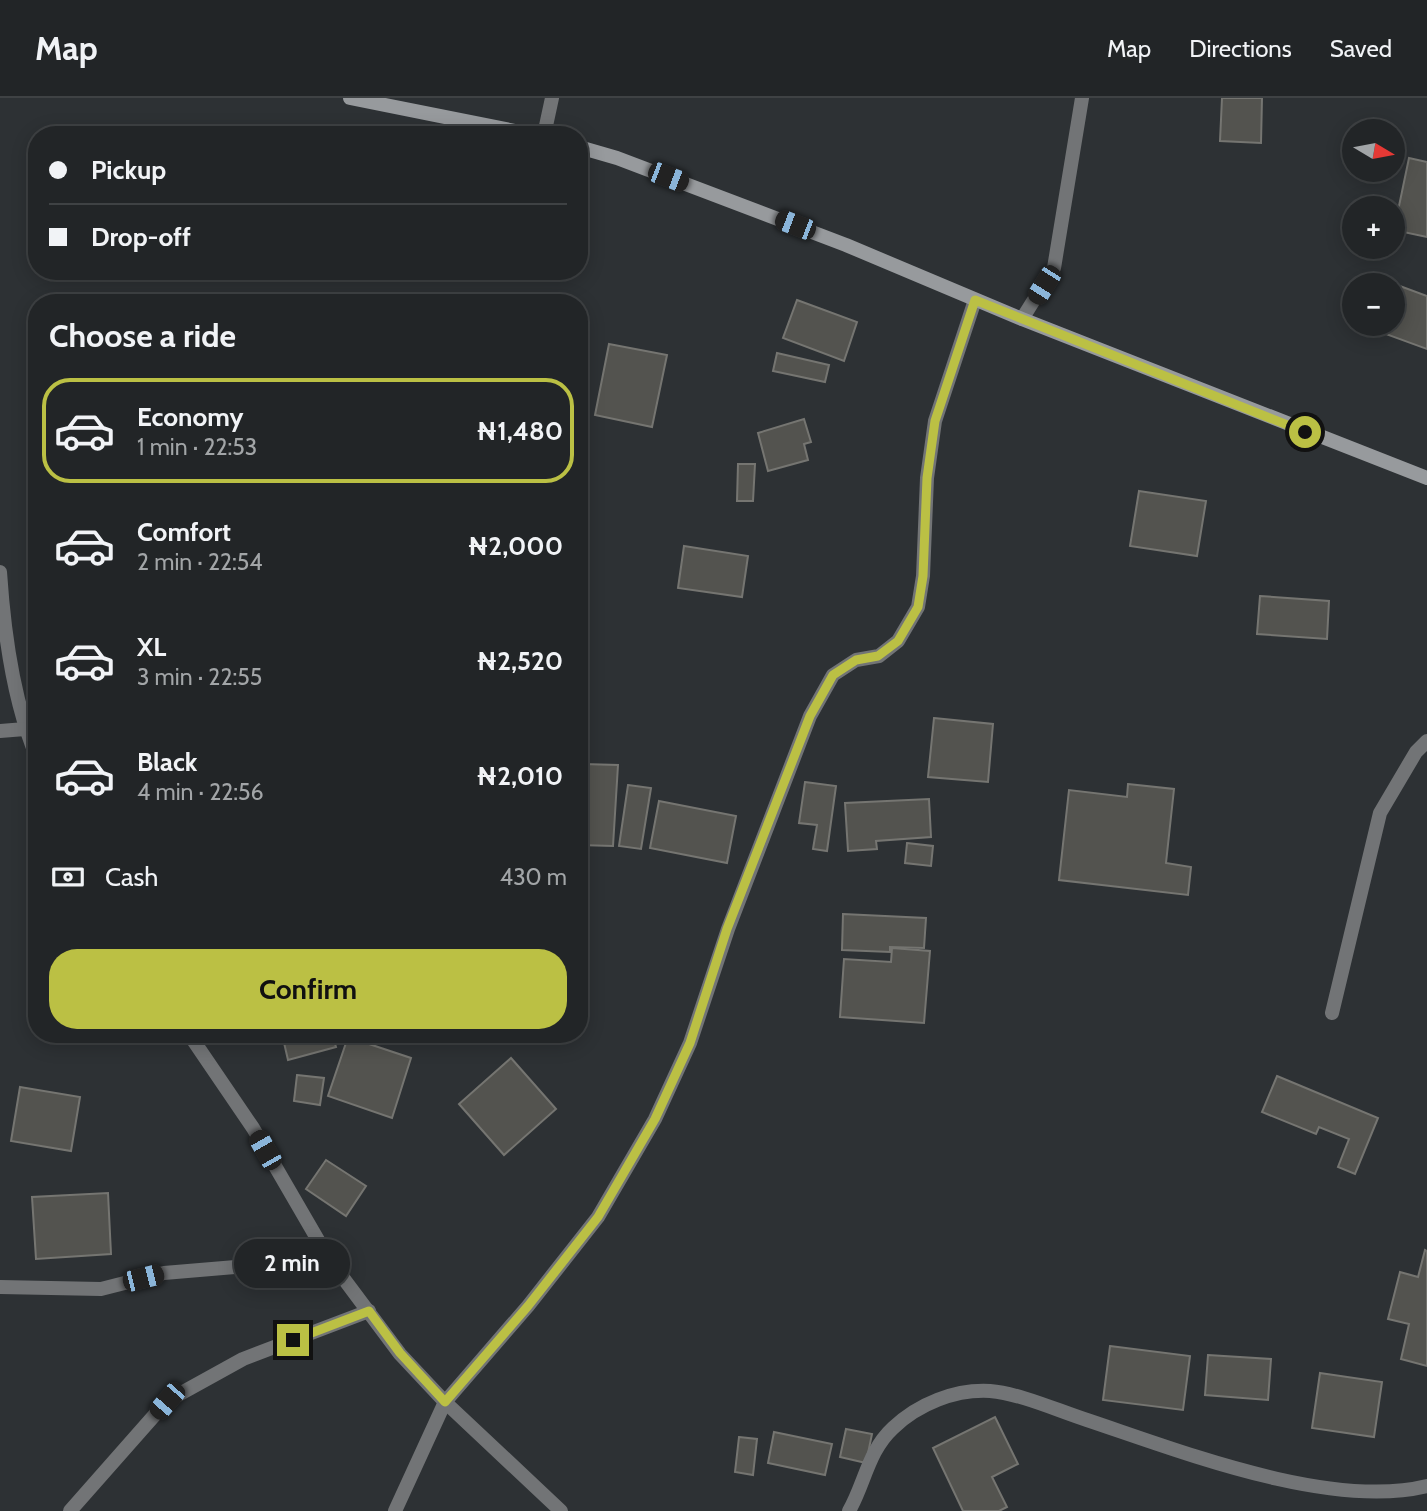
<!DOCTYPE html>
<meta charset="utf-8">
<style>
body{margin:0;font-family:Cabin,sans-serif;background:#2a2d2f;color:#f1f3f6;height:100vh;display:flex;flex-direction:column;font-size:26px;white-space:nowrap}
*{box-sizing:border-box;margin:0}
p{font-size:23px;color:#a2a5a7}
.icon{flex:none;width:38px;height:38px;fill:none;stroke:currentColor;stroke-width:2;stroke-linecap:round;stroke-linejoin:round}
.map{position:relative;flex:1;overflow:hidden}
.sheet{position:absolute;left:28px;top:196px;width:560px;height:749px;display:flex;flex-direction:column;background:#222527;border-radius:28px;box-shadow:0 4px 18px #0003,0 0 0 2px #3f4244}
.sheet>*{flex:none}
.guide{position:absolute;left:28px;top:28px;width:560px;height:154px;border-radius:28px;box-shadow:0 4px 18px #0003,0 0 0 2px #3f4244;display:grid;align-content:center;height:154px;padding:0 21px;background:#222527}
.needle{width:46px;rotate:100deg}
.tools{position:absolute;left:1342px;top:21px;display:grid;gap:14px}
.tools a{display:grid;place-items:center;width:63px;height:63px;border-radius:50%;background:#222527;box-shadow:0 4px 18px #0003,0 0 0 2px #3f4244;font-size:35px}
.end{position:absolute;width:32px;height:32px;margin:-16px;border:9px solid #bbc044;background:#111;box-shadow:0 0 0 4px #111}
.from{border-radius:50%}
.bubble{position:absolute;height:49px;border-radius:24px;background:#222527;box-shadow:0 4px 18px #0003,0 0 0 2px #3f4244;font-size:23px;font-weight:700;line-height:49px;text-align:center}
.car{position:absolute;width:21px;height:42px;margin:-21px -10px;border-radius:9px;box-shadow:0 0 5px 2px #0007;background:linear-gradient(#222 24%,#8ab4d8 0 40%,#222 0 76%,#8ab4d8 0 86%,#222 0)}
.guide b{display:flex;align-items:center;gap:24px;height:66px;font-size:26px}
.guide b+b{border-top:2px solid #3f4244}
.guide i{width:18px;height:18px;background:#f1f3f6}
ul{padding:0;list-style:none}
li{display:flex;align-items:center;gap:21px;height:105px;margin:0 14px 10px;padding:0 7px;border:4px solid transparent;border-radius:28px}
li div{flex:1}
li b{display:block;font-size:26px}
li em{font-style:normal;font-weight:700}
li.on{border-color:#bbc044}
li>.icon{width:63px;height:63px;stroke-width:1.5}
h2{padding:0 21px;font-size:32px;line-height:84px}
.pay{display:flex;align-items:center;gap:18px;height:77px;padding:0 21px;font-size:26px}
.pay p{margin-inline-start:auto}
.button{display:flex;gap:14px;margin-top:auto;padding:14px 21px}
.button a{flex:1;height:80px;border-radius:28px;background:#bbc044;color:#111;font-size:28px;font-weight:700;line-height:80px;text-align:center}
header{display:flex;align-items:center;gap:42px;box-sizing:border-box;height:98px;padding:0 35px;background:#222527;border-bottom:2px solid #3f4244}
header strong{font-size:33px}
nav{display:flex;gap:38px;margin-inline-start:auto;font-size:24px}
.map>svg:first-child{display:block}
.building{fill:#53534f;stroke:#757571;stroke-width:2}
.lines{fill:none;stroke-linecap:round;stroke-linejoin:round}
.street{stroke:#727476;stroke-width:14}
.secondary{stroke:#979a9d;stroke-width:14}
.route{stroke:#bbc044;stroke-width:9}
</style>
<header>
<strong>Map</strong>
<nav><a>Map</a><a>Directions</a><a>Saved</a></nav>
</header>
<div class="map">
<svg width="1427" height="1413" viewBox="0 0 1427 1413">
<rect width="100%" height="100%" fill="#2d3134"/>
<g class="building">
<polygon points="1222,0 1262,0 1261,45 1220,43"/>
<polygon points="1409,60 1427,64 1427,139 1394,132"/>
<polygon points="1381,181 1427,198 1427,251 1364,228 1365,226 1393,226 1393,187 1379,187"/>
<polygon points="797,202 857,224 844,263 783,240"/>
<polygon points="609,246 667,257 652,329 595,317"/>
<polygon points="777,255 829,267 825,284 773,273"/>
<polygon points="804,321 811,344 804,346 808,362 768,373 758,335"/>
<polygon points="738,366 755,366 753,403 737,403"/>
<polygon points="1139,393 1206,403 1197,458 1130,448"/>
<polygon points="684,448 748,458 742,499 678,490"/>
<polygon points="1260,498 1329,503 1327,541 1257,536"/>
<polygon points="934,620 993,626 988,684 928,679"/>
<polygon points="583,666 618,667 613,748 579,747"/>
<polygon points="805,684 836,688 827,753 813,751 817,727 799,725"/>
<polygon points="1128,686 1174,691 1166,765 1191,769 1188,797 1059,782 1069,692 1127,699"/>
<polygon points="628,687 651,690 641,751 619,748"/>
<polygon points="929,701 931,739 876,743 877,751 848,753 845,705"/>
<polygon points="659,703 736,718 727,765 650,750"/>
<polygon points="907,745 933,748 931,768 905,765"/>
<polygon points="843,816 926,820 924,850 890,849 890,854 842,852"/>
<polygon points="892,850 930,853 924,925 840,919 844,861 891,864"/>
<polygon points="282,936 332,936 336,949 288,962"/>
<polygon points="348,939 411,960 392,1020 328,998"/>
<polygon points="511,960 556,1011 504,1057 459,1006"/>
<polygon points="297,977 324,980 320,1007 294,1003"/>
<polygon points="1277,978 1378,1020 1355,1076 1338,1069 1349,1041 1319,1029 1316,1036 1262,1014"/>
<polygon points="20,989 80,999 71,1053 11,1043"/>
<polygon points="326,1062 366,1088 346,1118 306,1091"/>
<polygon points="108,1095 111,1156 36,1161 32,1099"/>
<polygon points="1425,1152 1427,1153 1427,1268 1401,1261 1409,1226 1388,1221 1400,1174 1418,1179"/>
<polygon points="1110,1248 1190,1258 1183,1312 1103,1302"/>
<polygon points="1208,1257 1271,1261 1268,1302 1205,1297"/>
<polygon points="1320,1275 1382,1284 1374,1339 1312,1330"/>
<polygon points="995,1319 1018,1366 992,1379 1007,1409 999,1413 963,1413 933,1350"/>
<polygon points="846,1331 872,1336 866,1365 840,1359"/>
<polygon points="774,1334 832,1346 825,1377 768,1365"/>
<polygon points="739,1339 757,1341 753,1377 735,1374"/>
</g>
<g class="lines">
<g class="street">
<polyline points="544,37 552,0"/>
<polyline points="1022,221 1054,170 1082,0"/>
<path d="M0,474C4,535 13,603 37,660"/>
<polyline points="0,633 25,631"/>
<polyline points="1332,915 1380,715 1416,654 1427,643"/>
<polyline points="189,936 253,1030 329,1161 400,1256 445,1304 561,1413"/>
<polyline points="0,1189 101,1191 164,1175 329,1161"/>
<polyline points="70,1413 167,1303 243,1261 369,1213"/>
<polyline points="395,1413 445,1304 528,1208 598,1119 655,1021 690,945 728,831 810,618 833,577 856,562 879,558 898,543 918,509 923,478 927,380 935,323 975,202"/>
<path d="M849,1413C865,1385 868,1353 893,1330C918,1306 955,1291 990,1293C1022,1296 1056,1312 1087,1322C1180,1353 1330,1412 1427,1388"/>
</g>
<g class="secondary">
<polyline points="350,0 535,37"/>
<polyline points="579,49 617,60 846,147 1022,221 1427,380"/>
</g>
</g>
<g class="lines">
<polyline class="route" points="293,1242 369,1213 400,1255 445,1304 528,1208 598,1119 655,1021 690,945 727,831 810,618 833,577 856,562 878,558 898,543 918,509 923,478 927,380 935,323 975,202 1305,334"/>
</g>
</svg>
<div class="tools">
<a><svg class="needle" viewBox="-14 -14 28 28"><path d="M0-13l5 13h-10z" fill="#e53935"/><path d="M0 13l5-13h-10z" fill="#a2a5a7"/></svg></a>
<a>+</a>
<a>−</a>
</div>
<i class="end from" style="left:1305px;top:334px"></i>
<i class="end" style="left:293px;top:1242px"></i>
<div class="bubble" style="left:234px;top:1141px;width:116px">2 min</div>
<i class="car" style="left:668px;top:79px;rotate:111deg"></i>
<i class="car" style="left:795px;top:127px;rotate:291deg"></i>
<i class="car" style="left:1044px;top:187px;rotate:212deg"></i>
<i class="car" style="left:265px;top:1052px;rotate:330deg"></i>
<i class="car" style="left:143px;top:1180px;rotate:76deg"></i>
<i class="car" style="left:167px;top:1303px;rotate:221deg"></i>
<div class="guide">
<b><i class="from"></i>Pickup</b>
<b><i></i>Drop-off</b>
</div>
<section class="sheet">
<h2>Choose a ride</h2>
<ul>
<li class="on"><svg class="icon" aria-label="car" viewBox="0 0 24 24"><path d="M5 17H2v-5l4-1 3-4h7l3 4 3 1v5h-3M9 17h6M6 11h13"/><circle cx="7" cy="17" r="2"/><circle cx="17" cy="17" r="2"/></svg><div><b>Economy</b><p>1 min · 22:53</p></div><em>₦1,480</em></li>
<li><svg class="icon" aria-label="car" viewBox="0 0 24 24"><path d="M5 17H2v-5l4-1 3-4h7l3 4 3 1v5h-3M9 17h6M6 11h13"/><circle cx="7" cy="17" r="2"/><circle cx="17" cy="17" r="2"/></svg><div><b>Comfort</b><p>2 min · 22:54</p></div><em>₦2,000</em></li>
<li><svg class="icon" aria-label="car" viewBox="0 0 24 24"><path d="M5 17H2v-5l4-1 3-4h7l3 4 3 1v5h-3M9 17h6M6 11h13"/><circle cx="7" cy="17" r="2"/><circle cx="17" cy="17" r="2"/></svg><div><b>XL</b><p>3 min · 22:55</p></div><em>₦2,520</em></li>
<li><svg class="icon" aria-label="car" viewBox="0 0 24 24"><path d="M5 17H2v-5l4-1 3-4h7l3 4 3 1v5h-3M9 17h6M6 11h13"/><circle cx="7" cy="17" r="2"/><circle cx="17" cy="17" r="2"/></svg><div><b>Black</b><p>4 min · 22:56</p></div><em>₦2,010</em></li>
</ul>
<div class="pay"><svg class="icon" aria-label="cash" viewBox="0 0 24 24"><path d="M3 7h18v10H3z"/><circle cx="12" cy="12" r="2"/></svg>Cash<p>430 m</p></div>
<div class="button"><a>Confirm</a></div>
</section>
</div>
